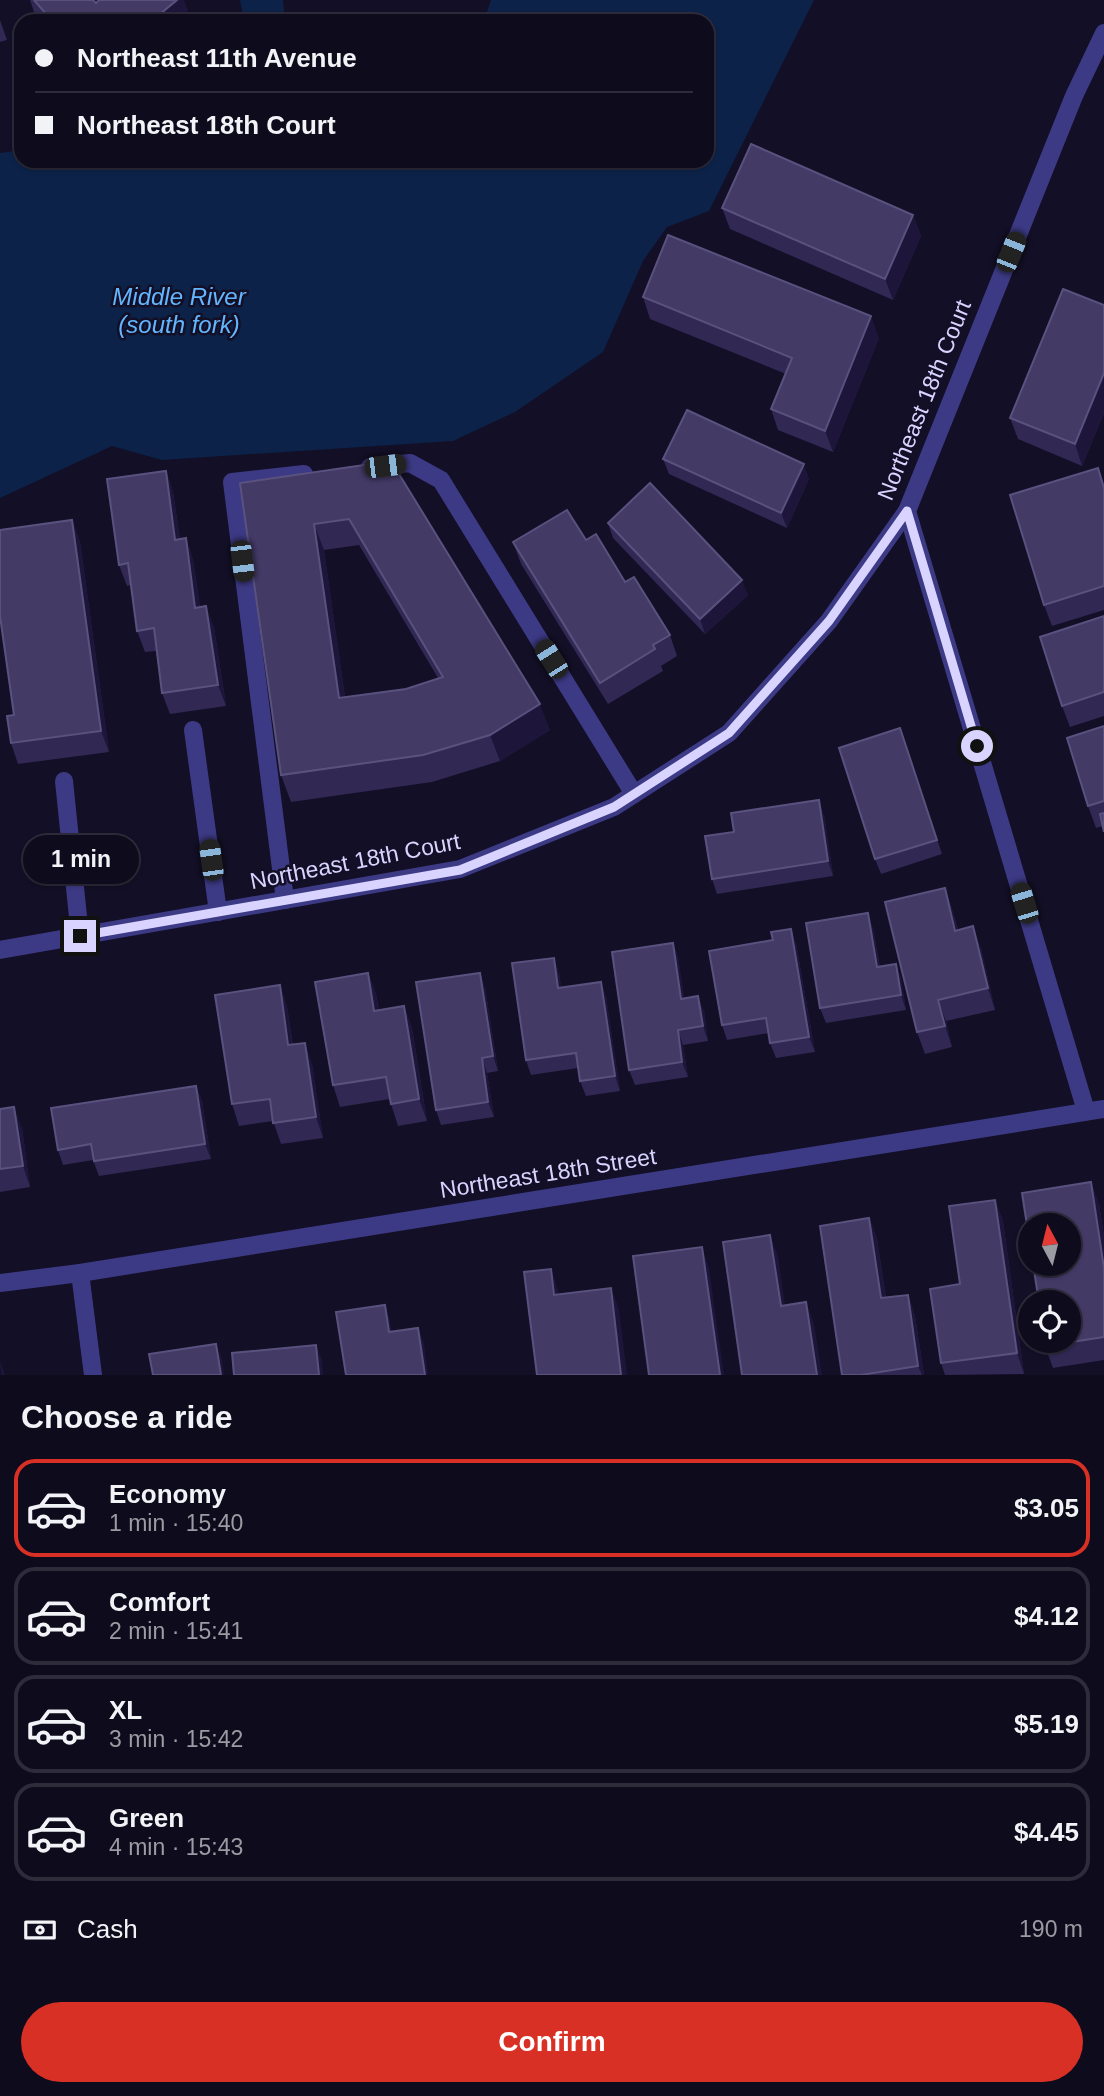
<!DOCTYPE html>
<meta charset="utf-8">
<style>
body{margin:0;font-family:Helvetica,sans-serif;background:#1c1929;color:#f1f3f6;height:100vh;display:flex;flex-direction:column;font-size:26px;white-space:nowrap}
*{box-sizing:border-box;margin:0}
p{font-size:23px;color:#9b9ba3}
.icon{flex:none;width:38px;height:38px;fill:none;stroke:currentColor;stroke-width:2;stroke-linecap:round;stroke-linejoin:round}
.map{position:relative;height:1375px;overflow:hidden}
.details{display:flex;flex-direction:column;background:#0e0b1c;flex:1}
.details>*{flex:none}
.guide{position:absolute;left:14px;top:14px;width:700px;height:154px;border-radius:21px;box-shadow:0 2px 5px #0004,0 0 0 2px #2e2b3b;display:grid;align-content:center;height:154px;padding:0 21px;background:#0e0b1c}
.needle{width:46px;rotate:353deg}
.tools{position:absolute;left:1018px;top:1213px;display:grid;gap:14px}
.tools a{display:grid;place-items:center;width:63px;height:63px;border-radius:50%;background:#0e0b1c;box-shadow:0 2px 5px #0004,0 0 0 2px #2e2b3b;font-size:35px}
.end{position:absolute;width:32px;height:32px;margin:-16px;border:9px solid #d9d4ff;background:#111;box-shadow:0 0 0 4px #111}
.from{border-radius:50%}
.bubble{position:absolute;height:49px;border-radius:24px;background:#0e0b1c;box-shadow:0 2px 5px #0004,0 0 0 2px #2e2b3b;font-size:23px;font-weight:600;line-height:49px;text-align:center}
.car{position:absolute;width:21px;height:42px;margin:-21px -10px;border-radius:9px;box-shadow:0 0 5px 2px #0007;background:linear-gradient(#222 24%,#8ab4d8 0 40%,#222 0 76%,#8ab4d8 0 86%,#222 0)}
.guide b{display:flex;align-items:center;gap:24px;height:66px;font-size:26px}
.guide b+b{border-top:2px solid #2e2b3b}
.guide i{width:18px;height:18px;background:#f1f3f6}
ul{padding:0;list-style:none}
li{display:flex;align-items:center;gap:21px;height:98px;margin:0 14px 10px;padding:0 7px;border:4px solid #2e2b3b;border-radius:21px}
li div{flex:1}
li b{display:block;font-size:26px}
li em{font-style:normal;font-weight:600}
li.on{border-color:#d93025}
li>.icon{width:63px;height:63px;stroke-width:1.5}
h2{padding:0 21px;font-size:32px;line-height:84px}
.pay{display:flex;align-items:center;gap:18px;height:77px;padding:0 21px;font-size:26px}
.pay p{margin-inline-start:auto}
.action{display:flex;gap:14px;margin-top:auto;padding:14px 21px}
.action a{flex:1;height:80px;border-radius:42px;background:#d93025;color:#fff;font-size:28px;font-weight:600;line-height:80px;text-align:center}
.map>svg:first-child{display:block}
.water{fill:#0c2248}
.lines{fill:none;stroke-linecap:round;stroke-linejoin:round}
.lane{stroke:#3d3a85;stroke-width:18}
.street{stroke:#3d3a85;stroke-width:18}
.wall{fill:#312854;fill-rule:evenodd}
.shaded-wall{fill:#1d163a}
.building{fill:#433a66;stroke:#5a527e;stroke-width:2;fill-rule:evenodd}
.route{stroke:#d9d4ff;stroke-width:9}
.labels{text-anchor:middle;dominant-baseline:central;stroke-width:5;stroke-linejoin:round;paint-order:stroke}
.street-label{font-size:23px;fill:#d9d4ff;stroke:#130f26}
.water-label{font-size:24px;font-style:italic;fill:#62b6ff;stroke:#130f26}
</style>
<div class="map">
<svg width="1104" height="1375" viewBox="0 0 1104 1375">
<rect width="100%" height="100%" fill="#130f26"/>
<g class="water">
<polygon points="240,0 283,0 285,21 244,21"/>
<polygon points="491,0 814,0 709,211 667,227 643,261 603,352 515,412 453,441 162,460 112,446 0,498 0,153 21,150 21,161 707,161 707,21 484,21"/>
</g>
<g class="lines">
<g class="lane">
<polyline points="370,467 410,463 441,480 634,794"/>
<polyline points="193,730 218,912"/>
<polyline points="64,781 80,936"/>
<polyline points="285,900 232,482 304,474"/>
</g>
<g class="street">
<polyline points="907,511 1086,1111"/>
<polyline points="0,950 460,869 614,807 729,733 829,621 907,511 1074,96 1104,33"/>
<polyline points="80,1273 93,1375"/>
<polyline points="0,1283 80,1273 1104,1109"/>
</g>
</g>
<g class="wall">
<polygon points="30,0 93,0 96,3 190,16 185,21 42,21 34,12"/>
<polygon points="0,20 7,40 0,42"/>
<polygon points="722,208 913,215 921,236 893,300 730,229"/>
<polygon points="643,297 879,338 833,452 778,430 771,409 786,374 650,319"/>
<polygon points="1104,305 1104,413 1082,466 1018,439 1010,418"/>
<polygon points="663,459 809,479 787,528 669,474"/>
<path d="M391,461L550,730L500,761L432,782L291,802L281,775L240,483ZM359,545L438,678L406,689L345,697L324,550Z"/>
<polygon points="1098,468 1104,485 1104,610 1052,626 1044,605"/>
<polygon points="166,471 173,492 180,539 186,538 193,560 200,607 214,627 226,706 170,714 162,693 156,651 145,652 137,631 131,585 127,586 119,565"/>
<polygon points="72,520 80,542 109,752 18,764 11,743 14,715"/>
<polygon points="608,523 748,595 705,634 613,538"/>
<polygon points="586,540 625,582 670,635 677,656 661,666 663,671 608,704 521,564 513,542"/>
<polygon points="1104,616 1104,716 1070,727 1062,706"/>
<polygon points="1104,726 1104,832 1103,826 1096,828 1088,806"/>
<polygon points="900,728 942,854 881,874 875,859"/>
<polygon points="824,815 833,876 717,894 712,879"/>
<polygon points="945,888 952,909 958,930 981,948 995,1010 946,1021 952,1047 925,1054 917,1032"/>
<polygon points="873,928 880,967 896,964 901,979 906,1010 826,1023 820,1008"/>
<polygon points="673,943 678,958 684,998 704,1011 708,1041 683,1045 688,1077 635,1085 629,1070"/>
<polygon points="796,943 815,1052 776,1058 770,1043 769,1033 727,1040 722,1025"/>
<polygon points="368,973 376,994 379,1010 404,1006 412,1028 427,1121 398,1126 391,1104 390,1099 340,1107 333,1085"/>
<polygon points="559,973 561,988 601,982 606,997 620,1091 586,1096 580,1081 578,1068 531,1075 526,1060"/>
<polygon points="280,985 287,1007 293,1045 312,1064 323,1138 281,1144 273,1121 239,1126 232,1104"/>
<polygon points="485,987 498,1071 487,1073 494,1117 441,1125 436,1110"/>
<polygon points="196,1086 202,1101 211,1159 99,1176 93,1160 63,1165 58,1150"/>
<polygon points="0,1109 22,1128 30,1187 0,1192"/>
<polygon points="995,1200 1003,1221 1024,1374 945,1375 941,1363 960,1284"/>
<polygon points="1099,1203 1104,1237 1104,1360 1053,1368 1045,1346"/>
<polygon points="869,1218 877,1239 886,1298 908,1295 915,1316 924,1375 842,1375"/>
</g>
<g class="shaded-wall">
<polygon points="177,0 184,0 190,16 185,21 161,21 159,15"/>
<polygon points="913,215 921,236 893,300 885,279"/>
<polygon points="871,316 879,338 833,452 825,431"/>
<polygon points="1104,373 1104,413 1082,466 1075,444"/>
<polygon points="804,464 809,479 787,528 781,513"/>
<polygon points="166,471 173,492 183,561 175,540"/>
<polygon points="72,520 80,542 109,752 101,731"/>
<polygon points="314,524 324,550 349,724 339,698"/>
<polygon points="186,538 193,560 203,629 195,608"/>
<polygon points="742,580 748,595 705,634 700,619"/>
<polygon points="206,606 214,627 226,706 218,685"/>
<polygon points="540,704 550,730 500,761 490,735"/>
<polygon points="819,800 824,815 833,876 828,861"/>
<polygon points="945,888 952,909 963,952 955,931"/>
<polygon points="868,913 873,928 882,982 877,967"/>
<polygon points="973,926 981,948 995,1010 988,988"/>
<polygon points="791,929 796,943 815,1052 809,1037"/>
<polygon points="673,943 678,958 687,1013 681,999"/>
<polygon points="554,958 559,973 564,1003 558,988"/>
<polygon points="896,964 901,979 906,1010 901,995"/>
<polygon points="368,973 376,994 382,1032 374,1011"/>
<polygon points="480,973 485,987 498,1071 493,1056"/>
<polygon points="601,982 606,997 620,1091 615,1076"/>
<polygon points="280,985 287,1007 296,1066 288,1045"/>
<polygon points="698,996 704,1011 708,1041 703,1026"/>
<polygon points="938,1000 946,1021 952,1047 945,1026"/>
<polygon points="404,1006 412,1028 427,1121 419,1099"/>
<polygon points="678,1030 683,1045 688,1077 682,1062"/>
<polygon points="305,1043 312,1064 323,1138 316,1117"/>
<polygon points="482,1058 487,1073 494,1117 488,1102"/>
<polygon points="196,1086 202,1101 211,1159 205,1144"/>
<polygon points="14,1107 22,1128 30,1187 23,1166"/>
<polygon points="1091,1182 1099,1203 1104,1237 1104,1268"/>
<polygon points="995,1200 1003,1221 1024,1374 1017,1353"/>
<polygon points="869,1218 877,1239 889,1320 881,1298"/>
<polygon points="770,1235 778,1256 788,1327 781,1306"/>
<polygon points="702,1247 709,1268 724,1375 720,1375"/>
<polygon points="551,1269 558,1290 562,1316 554,1295"/>
<polygon points="611,1288 619,1309 627,1375 621,1375"/>
<polygon points="908,1295 915,1316 924,1375 922,1375 918,1366"/>
<polygon points="806,1302 814,1323 822,1375 817,1375"/>
<polygon points="385,1305 390,1320 394,1347 389,1332"/>
<polygon points="418,1328 424,1343 428,1375 425,1375"/>
<polygon points="216,1344 222,1359 224,1375 221,1375"/>
<polygon points="316,1345 322,1360 323,1375 319,1375"/>
<polygon points="0,1360 5,1375 1,1375"/>
</g>
<g class="building">
<polygon points="34,0 93,0 96,3 99,0 177,0 159,15 164,21 52,21"/>
<polygon points="751,144 913,215 885,279 722,208"/>
<polygon points="668,235 871,316 825,431 771,409 792,358 643,297"/>
<polygon points="1063,289 1104,305 1104,373 1075,444 1010,418"/>
<polygon points="687,410 804,464 781,513 663,459"/>
<path d="M391,461L540,704L490,735L423,755L281,775L240,483ZM349,519L443,677L406,689L339,698L314,524Z"/>
<polygon points="1098,468 1104,488 1104,586 1044,605 1010,495"/>
<polygon points="166,471 175,540 186,538 195,608 206,606 218,685 162,693 154,628 137,631 128,563 119,565 107,479"/>
<polygon points="650,483 742,580 700,619 608,523"/>
<polygon points="567,510 586,540 596,534 625,582 634,577 670,635 653,645 655,649 600,683 513,542"/>
<polygon points="72,520 101,731 11,743 7,716 14,715 0,616 0,530"/>
<polygon points="1104,616 1104,692 1062,706 1040,637"/>
<polygon points="1104,726 1104,801 1088,806 1067,738"/>
<polygon points="900,728 937,840 875,859 839,748"/>
<polygon points="819,800 828,861 712,879 705,836 734,832 731,813"/>
<polygon points="1104,813 1104,832 1100,814"/>
<polygon points="945,888 955,931 973,926 988,988 938,1000 945,1026 917,1032 885,902"/>
<polygon points="868,913 877,967 896,964 901,995 820,1008 806,923"/>
<polygon points="791,929 809,1037 770,1043 766,1018 722,1025 709,951 773,940 771,932"/>
<polygon points="673,943 681,999 698,996 703,1026 678,1030 682,1062 629,1070 612,952"/>
<polygon points="554,958 558,988 601,982 615,1076 580,1081 576,1053 526,1060 512,963"/>
<polygon points="368,973 374,1011 404,1006 419,1099 391,1104 386,1077 333,1085 315,982"/>
<polygon points="480,973 493,1056 482,1058 488,1102 436,1110 416,982"/>
<polygon points="280,985 288,1045 305,1043 316,1117 273,1123 270,1099 232,1104 215,995"/>
<polygon points="196,1086 205,1144 94,1161 91,1144 58,1150 51,1108"/>
<polygon points="14,1107 23,1166 0,1169 0,1109"/>
<polygon points="1091,1182 1104,1268 1104,1337 1045,1346 1044,1340 1069,1340 1069,1302 1039,1302 1033,1264 1069,1264 1069,1225 1031,1225 1031,1251 1022,1193"/>
<polygon points="995,1200 1017,1353 941,1363 930,1289 960,1284 949,1206"/>
<polygon points="869,1218 881,1298 908,1295 918,1366 861,1375 842,1375 820,1226"/>
<polygon points="770,1235 781,1306 806,1302 817,1375 742,1375 723,1242"/>
<polygon points="702,1247 720,1375 649,1375 633,1256"/>
<polygon points="551,1269 554,1295 611,1288 621,1375 537,1375 524,1272"/>
<polygon points="385,1305 389,1332 418,1328 425,1375 346,1375 336,1312"/>
<polygon points="216,1344 221,1375 153,1375 149,1354"/>
<polygon points="316,1345 319,1375 234,1375 232,1353"/>
</g>
<g class="lines">
<polyline class="route" points="80,936 460,870 614,807 729,733 829,621 907,511 977,746"/>
</g>
<g class="labels">
<g class="street-label">
<text transform="translate(924 400) rotate(-68)">Northeast 18th Court</text>
<text transform="translate(355 861) rotate(-11)">Northeast 18th Court</text>
<text transform="translate(548 1173) rotate(-9)">Northeast 18th Street</text>
</g>
<g class="water-label">
<text x="179" y="296">Middle River<tspan x="179" dy="28">(south fork)</tspan></text>
</g>
</g>
</svg>
<div class="tools">
<a><svg class="needle" viewBox="-14 -14 28 28"><path d="M0-13l5 13h-10z" fill="#e53935"/><path d="M0 13l5-13h-10z" fill="#9b9ba3"/></svg></a>
<a><svg class="icon" aria-label="locate" viewBox="0 0 24 24"><circle cx="12" cy="12" r="6"/><path d="M12 2v4M12 18v4M2 12h4M18 12h4"/></svg></a>
</div>
<i class="end from" style="left:977px;top:746px"></i>
<i class="end" style="left:80px;top:936px"></i>
<div class="bubble" style="left:23px;top:835px;width:116px">1 min</div>
<i class="car" style="left:1011px;top:252px;rotate:22deg"></i>
<i class="car" style="left:385px;top:466px;rotate:83deg"></i>
<i class="car" style="left:242px;top:561px;rotate:173deg"></i>
<i class="car" style="left:551px;top:659px;rotate:328deg"></i>
<i class="car" style="left:211px;top:860px;rotate:352deg"></i>
<i class="car" style="left:1024px;top:903px;rotate:343deg"></i>
<div class="guide">
<b><i class="from"></i>Northeast 11th Avenue</b>
<b><i></i>Northeast 18th Court</b>
</div>
</div>
<section class="details">
<h2>Choose a ride</h2>
<ul>
<li class="on"><svg class="icon" aria-label="car" viewBox="0 0 24 24"><path d="M5 17H2v-5l4-1 3-4h7l3 4 3 1v5h-3M9 17h6M6 11h13"/><circle cx="7" cy="17" r="2"/><circle cx="17" cy="17" r="2"/></svg><div><b>Economy</b><p>1 min · 15:40</p></div><em>$3.05</em></li>
<li><svg class="icon" aria-label="car" viewBox="0 0 24 24"><path d="M5 17H2v-5l4-1 3-4h7l3 4 3 1v5h-3M9 17h6M6 11h13"/><circle cx="7" cy="17" r="2"/><circle cx="17" cy="17" r="2"/></svg><div><b>Comfort</b><p>2 min · 15:41</p></div><em>$4.12</em></li>
<li><svg class="icon" aria-label="car" viewBox="0 0 24 24"><path d="M5 17H2v-5l4-1 3-4h7l3 4 3 1v5h-3M9 17h6M6 11h13"/><circle cx="7" cy="17" r="2"/><circle cx="17" cy="17" r="2"/></svg><div><b>XL</b><p>3 min · 15:42</p></div><em>$5.19</em></li>
<li><svg class="icon" aria-label="car" viewBox="0 0 24 24"><path d="M5 17H2v-5l4-1 3-4h7l3 4 3 1v5h-3M9 17h6M6 11h13"/><circle cx="7" cy="17" r="2"/><circle cx="17" cy="17" r="2"/></svg><div><b>Green</b><p>4 min · 15:43</p></div><em>$4.45</em></li>
</ul>
<div class="pay"><svg class="icon" aria-label="cash" viewBox="0 0 24 24"><path d="M3 7h18v10H3z"/><circle cx="12" cy="12" r="2"/></svg>Cash<p>190 m</p></div>
<div class="action"><a>Confirm</a></div>
</section>
